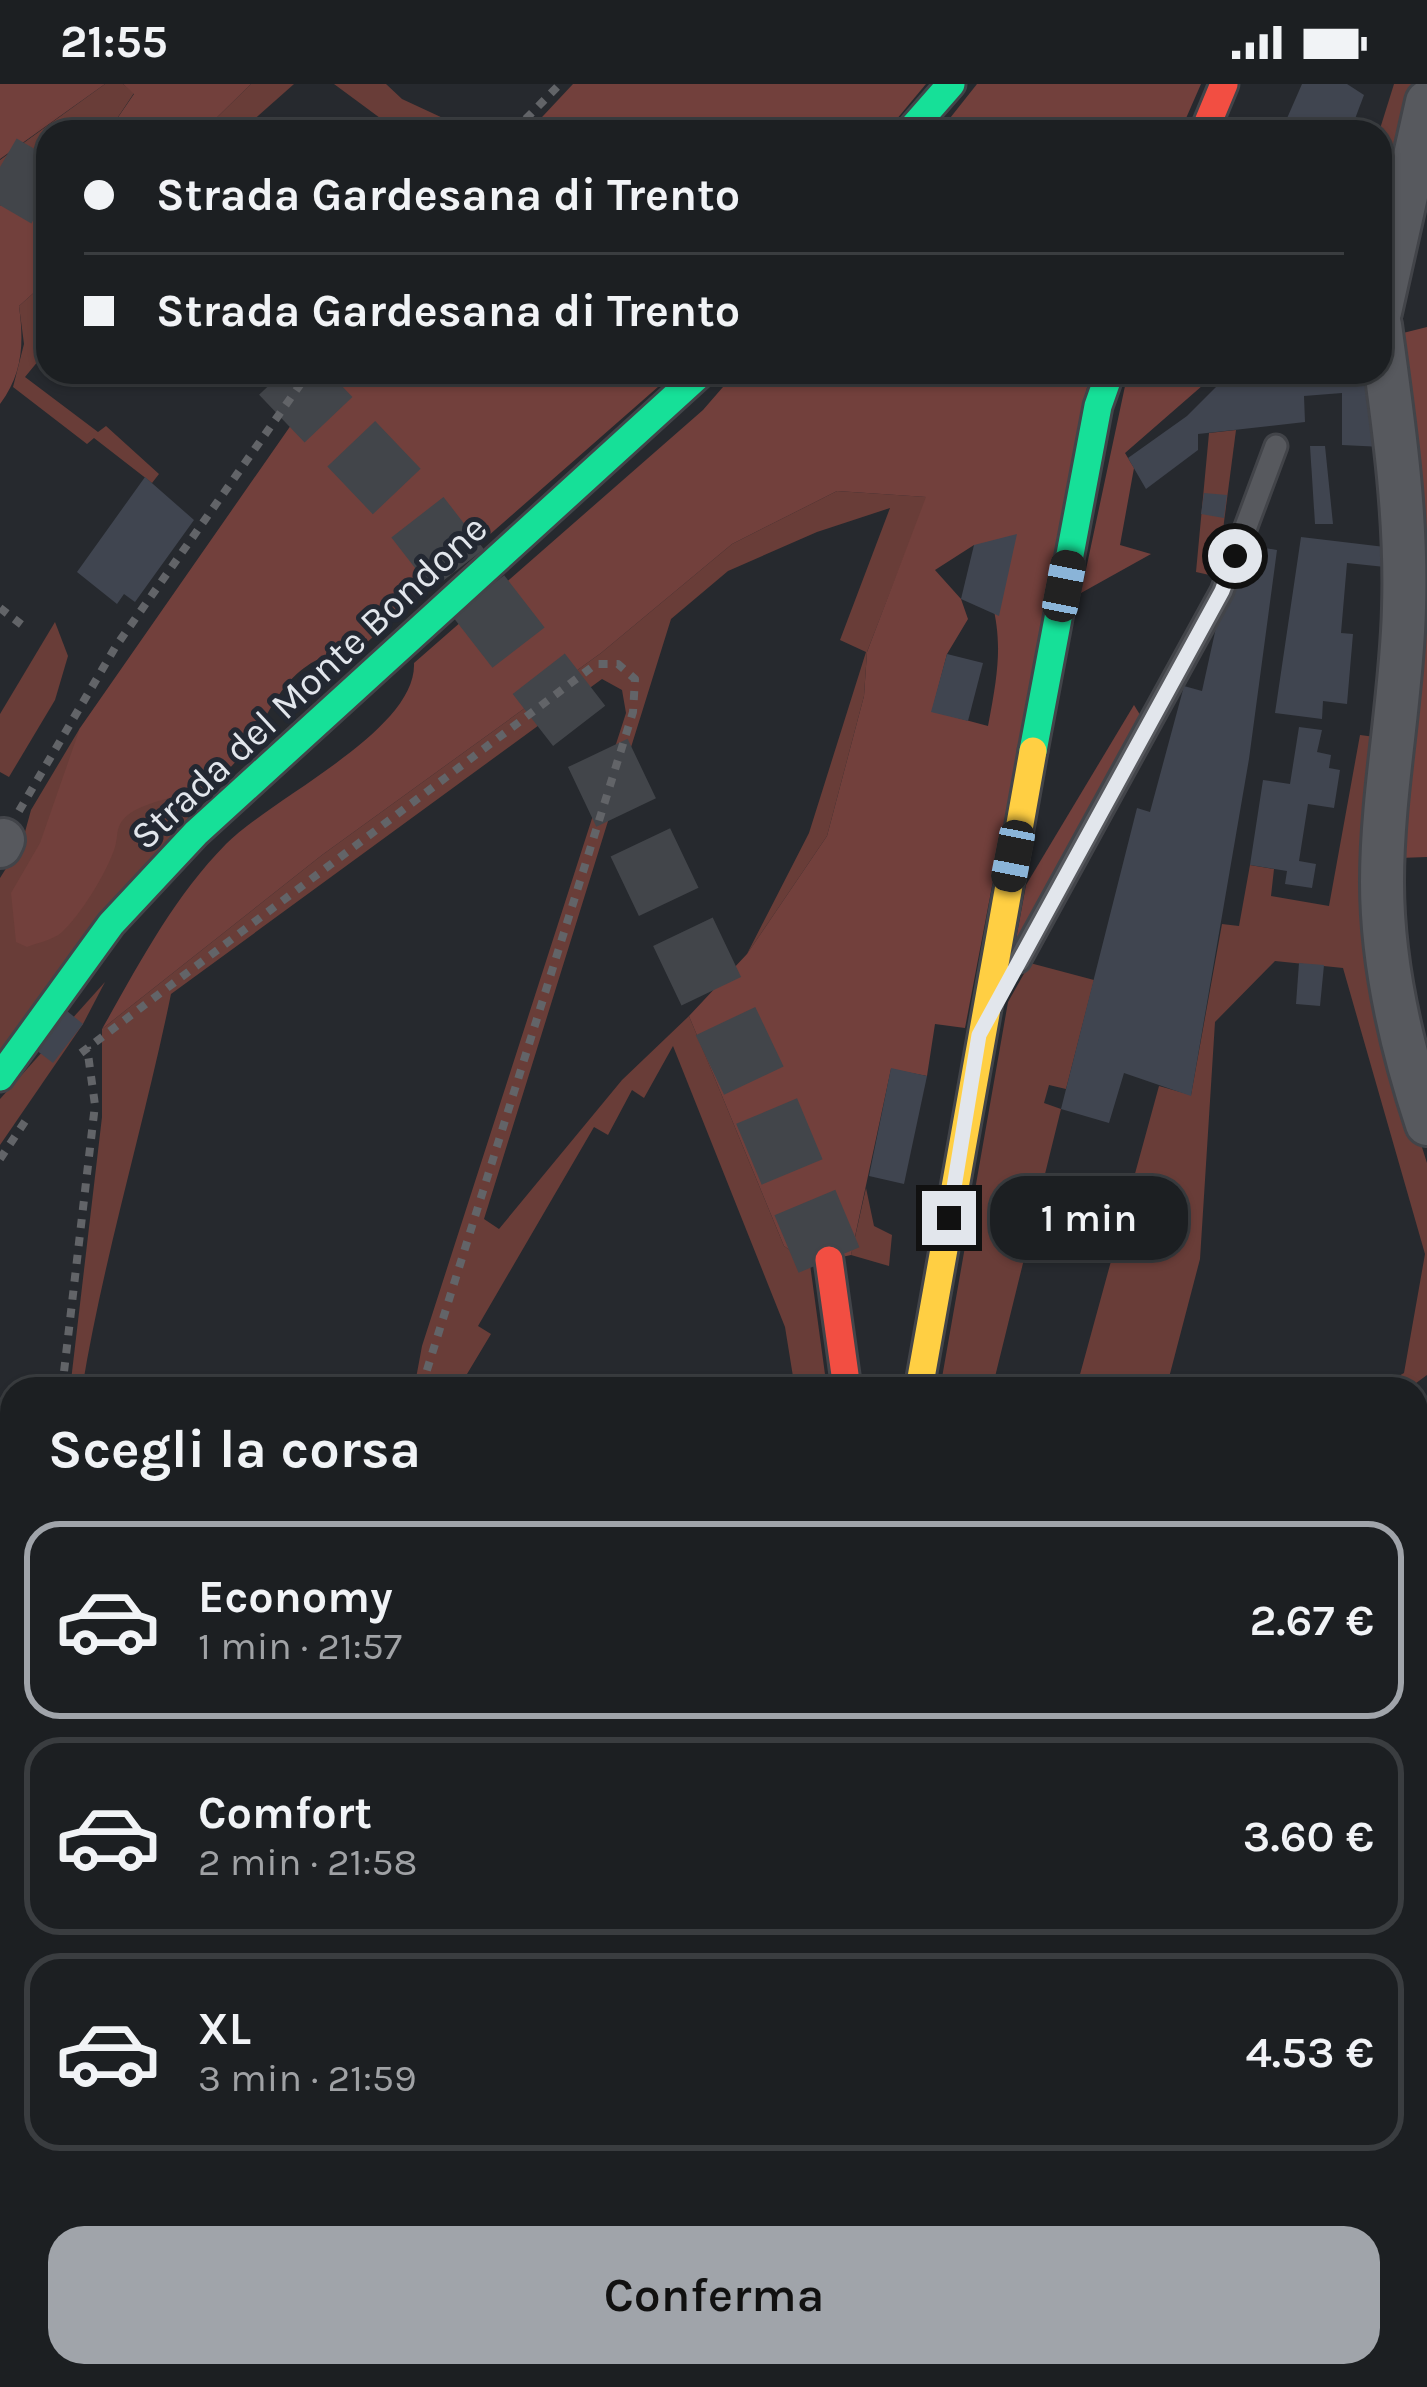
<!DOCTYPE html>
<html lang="it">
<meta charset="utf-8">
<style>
body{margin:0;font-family:Karla,sans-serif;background:#292c2f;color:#f1f3f6;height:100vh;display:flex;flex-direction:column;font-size:45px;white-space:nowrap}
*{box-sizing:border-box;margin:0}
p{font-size:39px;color:#a0a2a5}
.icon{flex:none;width:66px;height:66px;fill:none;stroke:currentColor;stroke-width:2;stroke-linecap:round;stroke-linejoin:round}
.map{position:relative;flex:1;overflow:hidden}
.drawer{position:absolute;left:0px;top:1293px;width:1428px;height:1011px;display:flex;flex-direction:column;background:#1c1f22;border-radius:36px 36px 0 0;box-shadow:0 3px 9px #0004,0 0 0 3px #3a3d40}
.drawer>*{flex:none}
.top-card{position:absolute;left:36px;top:36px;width:1356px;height:264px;border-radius:36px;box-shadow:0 3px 9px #0004,0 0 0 3px #3a3d40;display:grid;align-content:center;height:264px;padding:0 48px;background:#1c1f22}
.end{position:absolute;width:54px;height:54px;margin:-27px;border:15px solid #e2e6ec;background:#111;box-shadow:0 0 0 6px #111}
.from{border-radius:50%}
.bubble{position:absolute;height:84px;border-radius:36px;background:#1c1f22;box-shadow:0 3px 9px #0004,0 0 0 3px #3a3d40;font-size:39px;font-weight:600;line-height:84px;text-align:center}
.car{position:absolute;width:36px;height:72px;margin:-36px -18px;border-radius:15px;box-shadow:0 0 9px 3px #0007;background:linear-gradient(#222 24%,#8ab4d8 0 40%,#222 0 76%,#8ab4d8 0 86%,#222 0)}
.top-card b{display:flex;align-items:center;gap:42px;height:114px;font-size:45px}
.top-card b+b{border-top:3px solid #3a3d40}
.top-card i{width:30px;height:30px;background:#f1f3f6}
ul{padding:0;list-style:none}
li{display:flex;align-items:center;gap:36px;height:198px;margin:0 24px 18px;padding:0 24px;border:6px solid #3a3d40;border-radius:36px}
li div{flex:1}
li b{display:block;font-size:45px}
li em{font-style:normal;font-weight:600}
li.on{border-color:#a0a4aa}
li>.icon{width:108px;height:108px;stroke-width:1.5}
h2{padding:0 48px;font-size:54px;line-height:144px}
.primary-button{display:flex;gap:24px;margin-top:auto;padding:24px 48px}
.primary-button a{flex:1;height:138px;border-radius:36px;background:#a0a4aa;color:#111;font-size:48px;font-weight:600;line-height:138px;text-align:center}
.status{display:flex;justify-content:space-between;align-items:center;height:84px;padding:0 60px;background:#1c1f22;direction:ltr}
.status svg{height:33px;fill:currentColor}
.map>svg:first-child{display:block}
.green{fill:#693d38}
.forest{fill:#72403c;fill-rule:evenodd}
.building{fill:#404550}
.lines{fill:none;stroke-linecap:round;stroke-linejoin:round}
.highway-tunnel{stroke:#42454a;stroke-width:66;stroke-dasharray:66 33;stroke-linecap:butt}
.lane-casing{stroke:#424449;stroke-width:27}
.street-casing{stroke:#424449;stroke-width:48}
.fast-casing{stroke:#424449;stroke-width:33}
.slow-casing{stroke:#424449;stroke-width:33}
.jam-casing{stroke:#424449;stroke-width:33}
.path{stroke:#626468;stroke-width:8;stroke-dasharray:9 9;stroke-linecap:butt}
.lane{stroke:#57595e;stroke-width:21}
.street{stroke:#57595e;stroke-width:42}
.fast{stroke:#16e098;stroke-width:27}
.slow{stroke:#ffcf43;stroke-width:27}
.jam{stroke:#f24e42;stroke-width:27}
.route{stroke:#e2e6ec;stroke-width:15}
.labels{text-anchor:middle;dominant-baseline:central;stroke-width:10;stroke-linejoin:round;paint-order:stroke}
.street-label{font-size:39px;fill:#e2e6ec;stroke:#232832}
</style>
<div class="status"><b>21:55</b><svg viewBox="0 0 49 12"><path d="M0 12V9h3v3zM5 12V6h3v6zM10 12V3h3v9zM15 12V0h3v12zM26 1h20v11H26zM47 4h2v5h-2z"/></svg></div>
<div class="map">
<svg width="1427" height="2303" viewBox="0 0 1427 2303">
<rect width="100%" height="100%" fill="#26292e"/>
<g class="green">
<polygon points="105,0 123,0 134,9 108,48 48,48 48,93 0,122 0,76"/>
<polygon points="251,0 294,0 240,48 202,48"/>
<polygon points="334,0 386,0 402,15 473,48 399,48"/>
<polygon points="1394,0 1421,0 1380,170 1379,48"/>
<polygon points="48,196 48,265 25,293 98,348 106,342 159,390 152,399 94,354 87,360 13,303 24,260 19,222"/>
<polygon points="1236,346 1218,484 1214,492 1196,488 1209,349"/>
<path d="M837,407L927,413L867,568L864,612L827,752L747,870L809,749L866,568L840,556L890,424L817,448L728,487L671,535L484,1135L499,1145L622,996L689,932L784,1162L810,1180L827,1305H795L785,1243L673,962L644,1014L632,1006L608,1051L594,1043L478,1242L491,1250L458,1305H414L422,1262L626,629L622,606L602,595L171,910C144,1042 104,1171 82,1305H70L102,1033V945L322,771L601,569L732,460Z"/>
<polygon points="55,538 68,572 55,616 9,693 0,688 0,630"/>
<polygon points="80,644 218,697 0,967 0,794 22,759 31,726"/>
<polygon points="1360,651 1383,654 1406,1013 1427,1079 1427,1291 1408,1305 1376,1305 1404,1289 1425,1170 1343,884 1275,877 1215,938 1200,1175 1166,1305 1076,1305 1159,1002 1191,1011 1222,840 1239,842 1250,781 1274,785 1271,812 1329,822"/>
<polygon points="1030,879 1094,896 1066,1005 1049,1001 1044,1019 1061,1025 992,1305 940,1305 1008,918"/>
<polygon points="105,898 83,940 0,1061 0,1015"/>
<polygon points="866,1104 874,1142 892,1151 889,1182 851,1171"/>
<polygon points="0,1763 12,1766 12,1886 0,1920"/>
<polygon points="598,2292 683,2292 689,2303 593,2303"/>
<polygon points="891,2292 978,2292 978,2303 892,2303"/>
</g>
<g class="forest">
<polygon points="0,0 105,0 0,75"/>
<polygon points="123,0 251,0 202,48 108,48 134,10"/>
<polygon points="573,0 926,0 886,48 528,48"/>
<polygon points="977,0 1201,0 1180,48 939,48"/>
<path d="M48,93V196L19,222C24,259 23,289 0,320V122Z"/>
<polygon points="1427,243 1427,773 1399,774 1399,250"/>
<path d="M328,288H675L365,560C265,579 282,635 221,693C198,714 140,713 122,737C116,745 118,753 115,763C107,788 81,831 61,849C52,856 37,859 27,863L16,858L11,809L40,759L80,644Z"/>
<path d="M736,288H1090L965,944L935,940L927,992L891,985L851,1171L810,1180L784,1162L689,932L747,870L827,752L864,612L867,568L926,413L837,407L732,460L601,569L322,771L102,945C139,880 173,814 226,760C271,714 417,647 414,579L703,326ZM974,461C1002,540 1004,560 988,642L932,627L947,570L968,535L961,515L935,486Z"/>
<polygon points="1128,288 1218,288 1125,369 1134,384 1120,461 1151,470 1081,509"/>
<polygon points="1134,621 1142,634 1014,866 1026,801"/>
<polygon points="683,2292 891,2292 892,2303 689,2303"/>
<polygon points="1291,2292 1406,2292 1412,2303 1291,2303"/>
</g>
<g class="building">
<polygon points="1302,0 1347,0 1364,11 1350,48 1281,48"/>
<polygon points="1231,288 1358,288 1359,296 1374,295 1383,363 1342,361 1342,309 1304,312 1305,338 1198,350 1198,366 1146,405 1128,374 1187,332"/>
<polygon points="1310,362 1325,362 1333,440 1315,440"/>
<polygon points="145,393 194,436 135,518 124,510 117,520 77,488"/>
<polygon points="1204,409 1227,411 1224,434 1201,430"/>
<polygon points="1017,450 999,532 961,515 974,461"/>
<polygon points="1301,453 1385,463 1385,483 1347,479 1341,549 1353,550 1347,620 1323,617 1322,635 1275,629"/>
<polygon points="1254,462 1277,466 1249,675 1191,1012 1124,989 1109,1039 1061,1025 1137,724 1150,728 1184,602 1202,607 1217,539"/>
<polygon points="947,570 983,579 968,637 931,628"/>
<polygon points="1299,643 1322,646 1317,668 1331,671 1329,684 1340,686 1334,724 1308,720 1299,777 1316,780 1312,804 1285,800 1287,787 1250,781 1263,696 1290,700"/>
<polygon points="1299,879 1324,881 1320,922 1296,920"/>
<polygon points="67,927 83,940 53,979 36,966"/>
<polygon points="891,984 927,992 904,1100 869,1092"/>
<polygon points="1427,1337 1427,1380 1416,1388 1416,1344"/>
<polygon points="1416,2205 1427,2240 1427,2271 1416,2274"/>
</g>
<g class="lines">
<g class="highway-tunnel">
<polyline points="0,83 48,111"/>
<polyline points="283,288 401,412 594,661 754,997 829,1176"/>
<polyline points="858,2303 858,2292"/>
<polyline points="905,2303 905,2292"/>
</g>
<g class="lane-casing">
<polyline id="lane" points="1019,877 1222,507 1276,362"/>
</g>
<g class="street-casing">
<g id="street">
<polyline points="1380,228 1427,18"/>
<path d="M1380,241C1393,336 1407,429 1404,524C1402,615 1382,707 1382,798C1382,881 1401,962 1427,1040"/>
<polyline points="0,762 3,756"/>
</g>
</g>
<g class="fast-casing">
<g id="fast">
<polyline points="909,48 951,0"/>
<polyline points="1033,667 1098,322 1110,288"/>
<polyline points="0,993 111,840 196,749 702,288"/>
</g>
</g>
<g class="slow-casing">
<polyline id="slow" points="919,1305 1033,667"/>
</g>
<g class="jam-casing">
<g id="jam">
<polyline points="1204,48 1224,0"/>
<polyline points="829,1176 847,1305"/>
<polyline points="1240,2292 1245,2303"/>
</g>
</g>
<g class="path">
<polyline points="513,48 560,0"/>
<polyline points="0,524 26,544"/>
<polyline points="19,727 116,562 309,288"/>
<polyline points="81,969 596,580 618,580 635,595 633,628 421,1305"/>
<polyline points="0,1075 26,1036"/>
<polyline points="62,1305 95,1021 87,963"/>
<polyline points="102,2292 102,2303"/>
<polyline points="602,2303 607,2292"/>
<polyline points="920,2303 920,2292"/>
</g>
<use href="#lane" class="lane"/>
<use href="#street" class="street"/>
<use href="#fast" class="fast"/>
<use href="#slow" class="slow"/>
<use href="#jam" class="jam"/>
</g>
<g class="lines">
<polyline class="route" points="949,1134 979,951 1222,507 1235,472"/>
</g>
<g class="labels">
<g class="street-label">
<text transform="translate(309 598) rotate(-43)">Strada del Monte Bondone</text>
</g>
</g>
</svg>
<i class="end from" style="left:1235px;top:472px"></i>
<i class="end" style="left:949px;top:1134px"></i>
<div class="bubble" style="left:990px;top:1092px;width:198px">1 min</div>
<i class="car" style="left:1064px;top:502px;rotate:11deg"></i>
<i class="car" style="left:1013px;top:772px;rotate:191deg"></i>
<div class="top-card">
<b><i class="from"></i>Strada Gardesana di Trento</b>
<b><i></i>Strada Gardesana di Trento</b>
</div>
<section class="drawer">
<h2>Scegli la corsa</h2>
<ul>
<li class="on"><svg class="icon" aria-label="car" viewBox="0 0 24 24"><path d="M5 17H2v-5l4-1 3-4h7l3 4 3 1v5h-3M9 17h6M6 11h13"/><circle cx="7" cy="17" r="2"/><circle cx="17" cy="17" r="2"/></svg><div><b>Economy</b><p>1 min · 21:57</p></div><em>2.67 €</em></li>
<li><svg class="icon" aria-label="car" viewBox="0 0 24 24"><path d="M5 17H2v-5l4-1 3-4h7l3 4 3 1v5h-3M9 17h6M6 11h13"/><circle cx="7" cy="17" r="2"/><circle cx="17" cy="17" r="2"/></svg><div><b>Comfort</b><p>2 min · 21:58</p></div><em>3.60 €</em></li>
<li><svg class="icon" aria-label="car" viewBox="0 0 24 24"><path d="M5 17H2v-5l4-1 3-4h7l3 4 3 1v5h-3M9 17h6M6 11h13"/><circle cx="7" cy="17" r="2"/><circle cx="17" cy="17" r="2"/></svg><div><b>XL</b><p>3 min · 21:59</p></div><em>4.53 €</em></li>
</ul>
<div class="primary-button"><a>Conferma</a></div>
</section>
</div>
